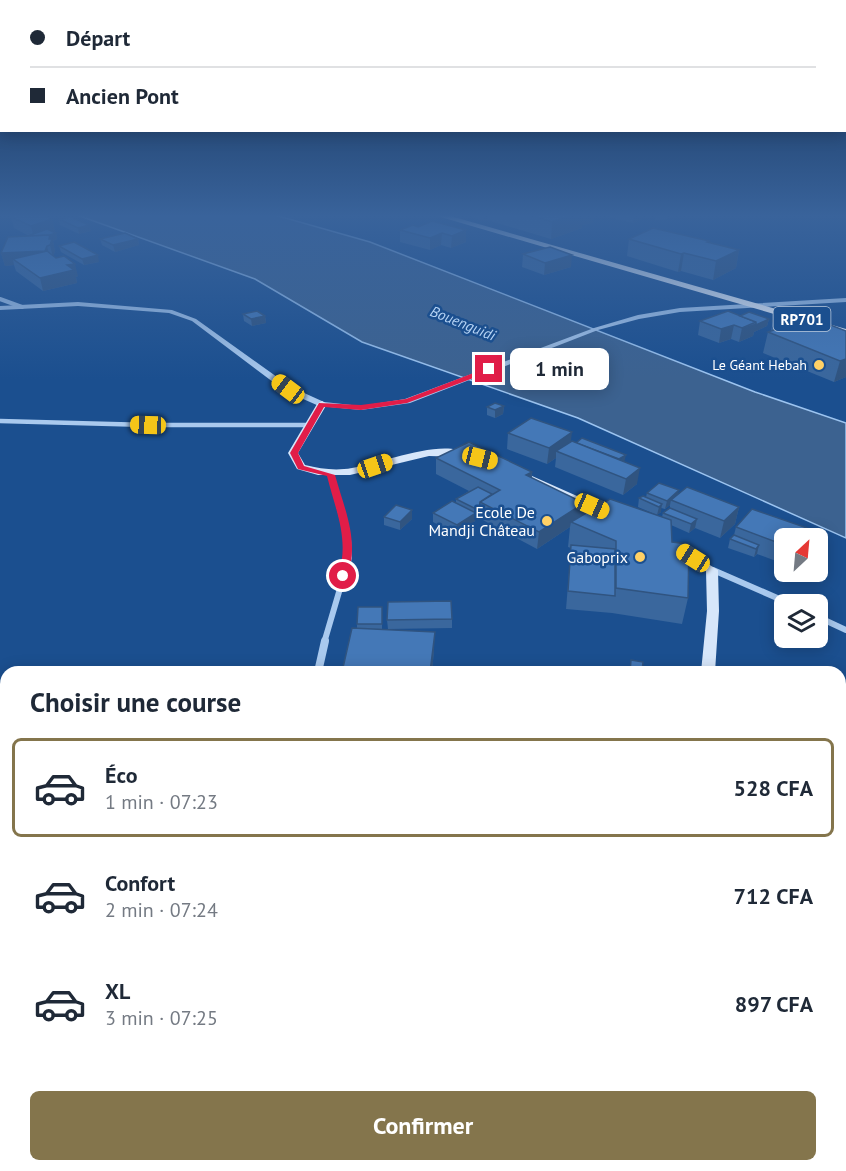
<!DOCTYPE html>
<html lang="fr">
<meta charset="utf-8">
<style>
body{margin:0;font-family:"PT Sans",sans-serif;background:#f6f6f7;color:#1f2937;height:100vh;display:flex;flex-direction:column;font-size:22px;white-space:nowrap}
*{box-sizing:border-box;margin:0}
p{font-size:20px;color:#747a83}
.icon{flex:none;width:33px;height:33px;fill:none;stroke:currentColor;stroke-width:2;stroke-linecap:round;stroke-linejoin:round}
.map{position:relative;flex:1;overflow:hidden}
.details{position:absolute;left:0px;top:666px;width:846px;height:506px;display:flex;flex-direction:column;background:#fff;border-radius:18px 18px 0 0;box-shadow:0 3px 15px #0003}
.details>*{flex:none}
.hud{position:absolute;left:0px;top:0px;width:846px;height:132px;box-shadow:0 3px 15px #0003;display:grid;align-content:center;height:132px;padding:0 30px;background:#fff}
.needle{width:39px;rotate:26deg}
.controls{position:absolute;left:774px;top:528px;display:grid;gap:12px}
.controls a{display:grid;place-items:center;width:54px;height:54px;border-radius:9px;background:#fff;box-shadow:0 3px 15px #0003;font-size:30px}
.end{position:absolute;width:27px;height:27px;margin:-14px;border:8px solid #e11d48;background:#fff;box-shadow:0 0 0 3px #fff}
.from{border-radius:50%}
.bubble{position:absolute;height:42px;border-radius:9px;background:#fff;box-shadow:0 3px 15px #0003;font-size:20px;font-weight:800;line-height:42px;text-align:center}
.car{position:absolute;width:18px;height:36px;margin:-18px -9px;border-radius:8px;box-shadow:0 0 4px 2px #0007;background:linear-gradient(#f5c518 24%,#345 0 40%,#f5c518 0 76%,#345 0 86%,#f5c518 0)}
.hud b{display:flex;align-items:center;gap:21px;height:57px;font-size:22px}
.hud b+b{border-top:2px solid #e0e1e3}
.hud i{width:15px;height:15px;background:#1f2937}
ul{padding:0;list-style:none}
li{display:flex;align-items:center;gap:18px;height:99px;margin:0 12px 9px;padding:0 18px;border:3px solid transparent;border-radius:9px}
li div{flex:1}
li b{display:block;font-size:22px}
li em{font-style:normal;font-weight:800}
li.on{border-color:#84754c}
li>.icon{width:54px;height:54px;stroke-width:1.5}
h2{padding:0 30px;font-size:27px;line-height:72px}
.action{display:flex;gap:12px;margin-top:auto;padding:12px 30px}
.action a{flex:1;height:69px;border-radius:9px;background:#84754c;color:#fff;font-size:24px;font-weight:800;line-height:69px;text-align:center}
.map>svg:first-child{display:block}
.water{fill:#3c6290;stroke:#9cc4f0;stroke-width:1.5}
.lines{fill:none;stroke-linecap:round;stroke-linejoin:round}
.minor-far4{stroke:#a9c9ee;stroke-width:4}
.minor-far3{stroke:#a9c9ee;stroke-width:4.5}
.minor-far2{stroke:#a9c9ee;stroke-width:6}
.minor-far1{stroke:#a9c9ee;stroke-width:8}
.minor{stroke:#a9c9ee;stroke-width:10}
.tertiary{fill:#a9c9ee;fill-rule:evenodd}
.secondary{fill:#d6e6fa;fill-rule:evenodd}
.primary{fill:#f0f6ff;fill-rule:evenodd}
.wall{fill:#3a679d}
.shaded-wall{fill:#305480}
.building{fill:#4478b7;stroke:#305480;stroke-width:1.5}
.route{fill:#e11d48}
.poi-dot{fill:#ffd166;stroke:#1b4f8f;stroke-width:2}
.labels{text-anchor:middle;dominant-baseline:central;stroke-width:5;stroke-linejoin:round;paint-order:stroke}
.far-poi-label{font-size:14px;fill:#fff;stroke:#1b4f8f;text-anchor:end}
.shield{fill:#1b4f8f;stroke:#bbcadd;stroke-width:1.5}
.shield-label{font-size:15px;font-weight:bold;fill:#fff}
.far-water-label{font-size:15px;font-style:italic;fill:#b5d3f5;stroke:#1b4f8f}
.poi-label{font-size:16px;fill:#fff;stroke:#1b4f8f;text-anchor:end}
</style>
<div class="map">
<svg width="846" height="1171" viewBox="0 0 846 1171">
<rect width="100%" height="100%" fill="#1b4f8f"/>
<polygon class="water" points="77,215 275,215 370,242 755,392 846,423 846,538 578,418 362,342 255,279"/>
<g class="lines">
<polyline class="minor-far4" points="0,299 22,307"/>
<polyline class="minor-far3" points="0,421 148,425 309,425"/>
<g class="minor-far2">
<polyline points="713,570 791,604"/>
<polyline points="818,617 846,630"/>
<polyline points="324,643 349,558 348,539 331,475"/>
</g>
<polyline class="minor-far1" points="318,672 325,641"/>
<polyline class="minor" points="201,1171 202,1166"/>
<polygon class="tertiary" points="846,298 846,302 680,312 639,319 598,330 410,403 361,410 319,406 285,391 192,321 169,313 78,306 0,310 0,306 78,302 172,310 196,319 291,387 324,402 361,406 405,399 594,328 638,315 680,308"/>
<g class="secondary">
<path d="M322,401L327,404L298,453L305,465C321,469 336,471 352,468C379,464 444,437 467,454L462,457L429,456L350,475H318L297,469L288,453L317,404Z"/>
<polygon points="532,476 613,512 614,514 613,516 605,516 528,481 527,479"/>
<polygon points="675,544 718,570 719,611 715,672 701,672 707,611 706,571 671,549 669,547 671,545"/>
<polygon points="840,1156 846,1158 846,1171 829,1171 829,1166 840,1166"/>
</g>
<polygon class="primary" points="434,215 447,215 846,329 846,335"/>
</g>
<g class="wall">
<polygon points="466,215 593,215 593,223 582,225 582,228 551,239 487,220 483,221"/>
<polygon points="609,215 651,215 633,223 609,217"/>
<polygon points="655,215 676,215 667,219 655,220"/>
<polygon points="11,217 52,219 55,231 53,232 56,233 57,239 53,241 55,251 53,256 78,276 76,277 77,283 43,291 16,271 14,265 5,266 1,253 29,236 14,228"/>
<polygon points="59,219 91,231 79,234 60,225"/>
<polygon points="418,227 466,230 466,242 451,248 441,245 430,250 400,242 400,230"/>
<polygon points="100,239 138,239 139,245 115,252 102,245"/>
<polygon points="629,239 709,242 739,250 736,268 713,280 681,271 678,272 627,256"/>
<polygon points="59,246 99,262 84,265 61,252"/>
<polygon points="523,254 571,267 544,275 522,267"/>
<polygon points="243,314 265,316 266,323 252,326 244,321"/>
<polygon points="740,316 769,319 767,326 754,332 753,336 739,342 731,339 719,343 698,335 700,321"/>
<polygon points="773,321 846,331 846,377 834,382 763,353 768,332 771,331"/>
<polygon points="504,406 503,414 495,418 487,415 487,407"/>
<polygon points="508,433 570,442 624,462 637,484 623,495 555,467 556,458 547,464 507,449"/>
<polygon points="436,458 532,472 532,478 589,507 589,511 662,517 663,513 670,508 670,505 665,509 661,508 661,512 657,515 638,507 639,498 646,497 647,493 678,494 739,507 735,524 720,538 695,528 689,533 671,525 672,542 688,598 682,624 612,613 566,609 571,548 568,547 570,527 537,549 479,518 478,519 476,518 475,521 456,534 433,522 433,513 456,503 456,499 469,491 436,474"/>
<polygon points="384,517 412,519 400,530 384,525"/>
<polygon points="736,527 813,530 811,538 784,538 784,564 757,554 754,557 728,548 730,539 734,535"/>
<polygon points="382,607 382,629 434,650 432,672 342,672 357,628 357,624"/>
<polygon points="452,619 452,628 388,629 387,620"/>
</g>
<g class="shaded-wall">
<polygon points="484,215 487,215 487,220 483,221"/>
<polygon points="572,215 593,215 593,223 582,225 582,228 551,239 552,222"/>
<polygon points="634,215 651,215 633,223"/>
<polygon points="667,215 676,215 667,219"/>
<polygon points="52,219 55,231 34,238 31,226"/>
<polygon points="89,225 91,231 79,234 78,228"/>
<polygon points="466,230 466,242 451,248 452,236"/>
<polygon points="56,233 57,239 53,241 55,251 53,258 50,245 34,242"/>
<polygon points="442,233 441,245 430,250 430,238"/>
<polygon points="138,239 139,245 115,252 113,245"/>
<polygon points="47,246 50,258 13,259 14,265 5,266 1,253"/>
<polygon points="739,250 736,268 713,280 716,261"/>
<polygon points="684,253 681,271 678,272 681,254"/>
<polygon points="98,255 99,262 84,265 82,259"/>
<polygon points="572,255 571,267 544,275 545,263"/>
<polygon points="75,264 78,276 76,277 77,283 43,291 40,278 67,265"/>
<polygon points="265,316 266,323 252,326 251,319"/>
<polygon points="769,319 767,326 754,332 753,336 739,342 742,328"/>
<polygon points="734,325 731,339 719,343 721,329"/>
<polygon points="846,359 846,377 834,382 840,361"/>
<polygon points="504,406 503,414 495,418 495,410"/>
<polygon points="572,432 570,448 556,451 556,458 547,464 549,448"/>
<polygon points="626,455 624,463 615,463"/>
<polygon points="640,468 637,484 623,495 626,479"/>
<polygon points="532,472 531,486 526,475"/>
<polygon points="679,490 677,499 671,500 670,505 665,509 667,501"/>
<polygon points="584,503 583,511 589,507 588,516 571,522 570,527 537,549 539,532"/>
<polygon points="662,504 661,512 657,515 659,507"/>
<polygon points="739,507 735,524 720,538 724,521"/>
<polygon points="412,510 412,519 400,530 400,522"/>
<polygon points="476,513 475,521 456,534 457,525"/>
<polygon points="697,519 695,528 689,533 691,524"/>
<polygon points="813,530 811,538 807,538"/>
<polygon points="759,545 757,554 754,557 756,549"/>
<polygon points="435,632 434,650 432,672 430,672"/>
<polygon points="356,1166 362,1166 361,1171 355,1171"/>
</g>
<g class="building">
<polygon points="17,215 43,215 52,219 31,226 11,217"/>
<polygon points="530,215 572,215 552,222"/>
<polygon points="71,217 89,225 78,228 59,219"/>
<polygon points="432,221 466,230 452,236 442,233 430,238 400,230 413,225 418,227"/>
<polygon points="653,228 709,241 707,242 739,250 716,261 684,253 681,254 629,239"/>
<polygon points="47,229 56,233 50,235 28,236"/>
<polygon points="125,233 138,239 113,245 100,239"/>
<polygon points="50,235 49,239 52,239 50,245 47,246 45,251 1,253 8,237"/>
<polygon points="74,242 98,255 82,259 59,246"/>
<polygon points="550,247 572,255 545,263 523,254"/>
<polygon points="47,251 56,258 64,256 75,264 67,265 74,270 40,278 13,259"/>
<polygon points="257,311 265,316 251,319 243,314"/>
<polygon points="728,311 756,322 742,328 734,325 721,329 700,321"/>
<polygon points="749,312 769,319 756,325 756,322 740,316"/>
<polygon points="797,312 846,331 846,359 840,361 768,332 786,326 773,321"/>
<polygon points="495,403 504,406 495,410 487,407"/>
<polygon points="531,418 572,432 549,448 508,433"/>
<polygon points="582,438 626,455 619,459 576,443"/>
<polygon points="572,441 640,468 626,479 556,451"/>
<polygon points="469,442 532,472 526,475 584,503 539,532 480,502 500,490 436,458"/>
<polygon points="659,483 679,490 667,501 647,493"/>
<polygon points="478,487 492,494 480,502 479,510 478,510 456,499"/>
<polygon points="687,487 739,507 724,521 671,500"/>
<polygon points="643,496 662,504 659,507 639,498"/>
<polygon points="610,499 671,520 672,542 689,544 688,598 616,588 616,541 571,522"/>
<polygon points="452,501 476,513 457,525 433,513"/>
<polygon points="396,505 412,510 400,522 384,517"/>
<polygon points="584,505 589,507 583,511"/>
<polygon points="670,508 697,519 691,524 663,513"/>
<polygon points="752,509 813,530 807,538 784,538 784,545 736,527"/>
<polygon points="734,535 759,545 756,549 730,539"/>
<polygon points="571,545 615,549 615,596 568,591"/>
<polygon points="451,601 452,619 387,620 388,602"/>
<polygon points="358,607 382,607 382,624 357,624"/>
<polygon points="352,628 435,632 430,672 342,672"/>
<polygon points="631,660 643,662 642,672 630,672"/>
<polygon points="254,1166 356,1166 355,1171 252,1171"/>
<polygon points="378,1166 463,1166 462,1171 377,1171"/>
</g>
<linearGradient id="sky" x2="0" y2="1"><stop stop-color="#0f2b4f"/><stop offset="0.57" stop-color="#39639b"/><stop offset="1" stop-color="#39639b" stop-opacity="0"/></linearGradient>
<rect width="846" height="379" fill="url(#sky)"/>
<path class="route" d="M489,367L492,371L407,403L361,410L324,407L298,453L304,466L335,475C345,511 359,539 348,576L340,578L338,576C350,540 336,512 327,476L298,469L290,453L319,403L361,405L406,399Z"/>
<g class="poi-dot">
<circle cx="819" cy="365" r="6"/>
<circle cx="547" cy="521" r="6"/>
<circle cx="640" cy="557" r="6"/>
</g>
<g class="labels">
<g class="far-poi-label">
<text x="807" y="365">Le Géant Hebah</text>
</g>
<rect class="shield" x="773.5" y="307" width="57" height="24" rx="4.5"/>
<g class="shield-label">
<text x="802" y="319">RP701</text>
</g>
<g class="far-water-label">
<text transform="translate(463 323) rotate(22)">Bouenguidi</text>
</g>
<g class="poi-label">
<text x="535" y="512">Ecole De<tspan x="535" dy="18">Mandji Château</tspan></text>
<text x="628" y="557">Gaboprix</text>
</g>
</g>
</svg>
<div class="controls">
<a><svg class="needle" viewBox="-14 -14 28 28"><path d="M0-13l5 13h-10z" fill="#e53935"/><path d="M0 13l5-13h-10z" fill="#747a83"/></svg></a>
<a><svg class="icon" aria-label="layers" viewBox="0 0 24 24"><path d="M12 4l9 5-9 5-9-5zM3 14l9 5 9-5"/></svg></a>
</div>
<i class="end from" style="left:343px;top:576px"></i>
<i class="end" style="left:489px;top:369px"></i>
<div class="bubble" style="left:510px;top:348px;width:99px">1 min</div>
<i class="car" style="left:288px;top:389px;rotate:307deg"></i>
<i class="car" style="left:148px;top:425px;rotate:272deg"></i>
<i class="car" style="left:480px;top:458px;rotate:104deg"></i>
<i class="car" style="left:375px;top:466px;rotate:71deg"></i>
<i class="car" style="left:592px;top:506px;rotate:114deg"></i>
<i class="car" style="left:693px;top:558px;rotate:302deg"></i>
<div class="hud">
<b><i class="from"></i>Départ</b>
<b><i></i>Ancien Pont</b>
</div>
<section class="details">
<h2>Choisir une course</h2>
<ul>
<li class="on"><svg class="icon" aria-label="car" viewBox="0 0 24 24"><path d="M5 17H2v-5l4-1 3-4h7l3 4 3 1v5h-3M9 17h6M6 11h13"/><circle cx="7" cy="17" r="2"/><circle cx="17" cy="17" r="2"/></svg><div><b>Éco</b><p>1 min · 07:23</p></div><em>528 CFA</em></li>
<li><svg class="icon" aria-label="car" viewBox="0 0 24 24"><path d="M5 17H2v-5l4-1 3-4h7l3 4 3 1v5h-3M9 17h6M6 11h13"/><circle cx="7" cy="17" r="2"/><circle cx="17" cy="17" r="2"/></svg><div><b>Confort</b><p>2 min · 07:24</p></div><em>712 CFA</em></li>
<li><svg class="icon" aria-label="car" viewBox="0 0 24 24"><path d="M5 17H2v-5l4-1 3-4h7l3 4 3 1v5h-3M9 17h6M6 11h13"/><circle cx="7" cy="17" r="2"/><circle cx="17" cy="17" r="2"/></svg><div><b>XL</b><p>3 min · 07:25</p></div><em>897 CFA</em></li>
</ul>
<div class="action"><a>Confirmer</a></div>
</section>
</div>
